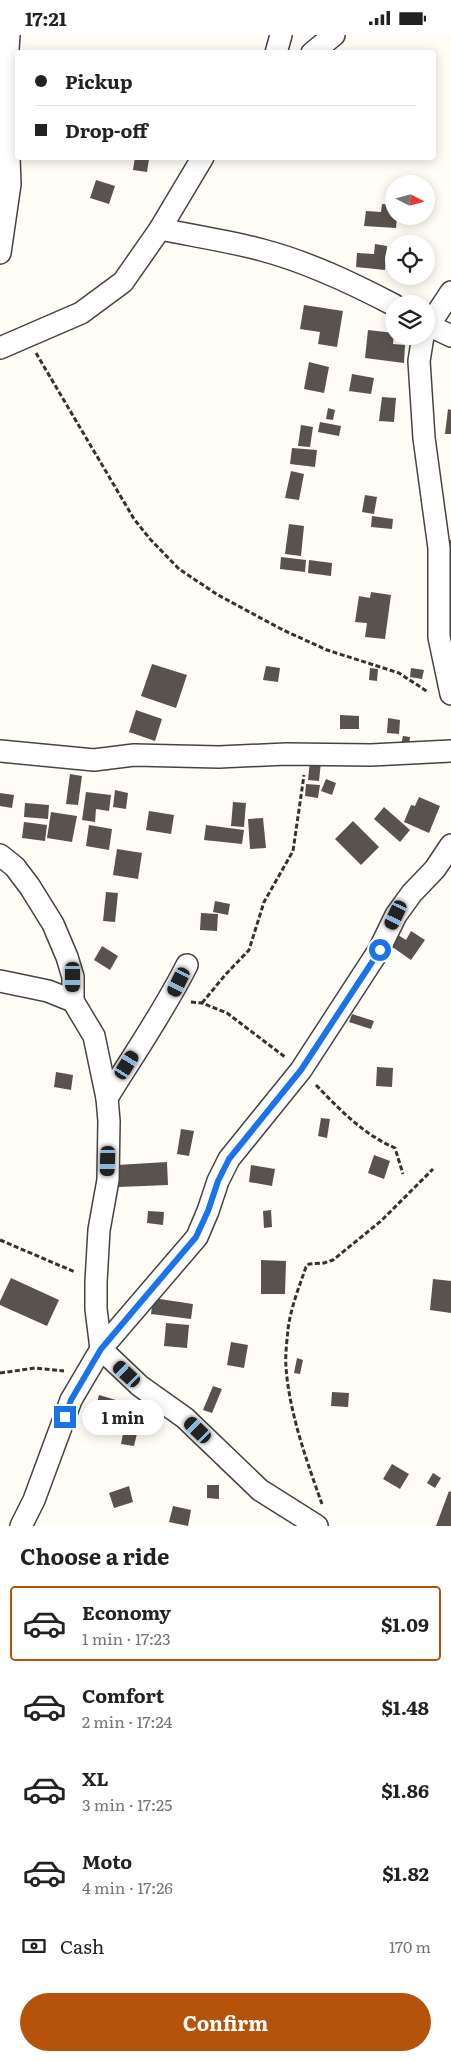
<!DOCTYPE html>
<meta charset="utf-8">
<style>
body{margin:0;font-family:Literata,serif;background:#f2f2f2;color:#222;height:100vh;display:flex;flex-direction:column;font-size:19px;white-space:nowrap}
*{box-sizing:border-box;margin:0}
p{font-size:16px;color:#767676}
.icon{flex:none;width:28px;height:28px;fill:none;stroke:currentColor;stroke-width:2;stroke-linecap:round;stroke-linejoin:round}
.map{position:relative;height:1491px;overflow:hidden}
.panel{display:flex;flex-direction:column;background:#fff;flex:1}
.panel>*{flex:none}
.guide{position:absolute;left:15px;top:15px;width:421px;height:110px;border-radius:5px;box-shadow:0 2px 12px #0003;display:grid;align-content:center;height:110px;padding:0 20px;background:#fff}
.needle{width:32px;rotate:96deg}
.buttons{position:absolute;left:385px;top:140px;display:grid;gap:10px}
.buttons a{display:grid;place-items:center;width:50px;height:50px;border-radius:50%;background:#fff;box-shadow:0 2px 12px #0003;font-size:25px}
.end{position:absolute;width:22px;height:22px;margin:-11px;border:6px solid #1a73e8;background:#fff;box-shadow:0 0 0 2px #fff}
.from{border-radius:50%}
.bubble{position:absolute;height:35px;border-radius:18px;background:#fff;box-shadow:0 2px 12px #0003;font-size:16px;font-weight:700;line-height:35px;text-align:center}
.car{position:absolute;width:15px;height:30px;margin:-15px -8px;border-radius:6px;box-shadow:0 0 4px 1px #0007;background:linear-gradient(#222 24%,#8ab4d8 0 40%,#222 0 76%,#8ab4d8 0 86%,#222 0)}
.guide b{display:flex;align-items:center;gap:18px;height:48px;font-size:19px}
.guide b+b{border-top:1px solid #e0e0e0}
.guide i{width:12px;height:12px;background:#222}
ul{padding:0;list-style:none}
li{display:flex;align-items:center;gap:15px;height:75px;margin:0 10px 8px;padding:0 10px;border:2px solid transparent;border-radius:5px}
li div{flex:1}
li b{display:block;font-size:19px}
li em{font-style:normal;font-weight:700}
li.current{border-color:#b45309}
li>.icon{width:45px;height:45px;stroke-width:1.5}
h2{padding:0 20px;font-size:22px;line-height:60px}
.pay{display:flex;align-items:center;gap:12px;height:55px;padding:0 20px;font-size:19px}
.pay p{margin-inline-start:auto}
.cta{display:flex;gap:10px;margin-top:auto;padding:10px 20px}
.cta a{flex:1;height:58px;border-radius:30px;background:#b45309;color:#fff;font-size:20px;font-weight:700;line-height:58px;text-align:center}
.status{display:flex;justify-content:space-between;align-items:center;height:35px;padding:0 25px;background:#fff;direction:ltr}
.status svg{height:14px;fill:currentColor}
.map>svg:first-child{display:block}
.building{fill:#5a524d}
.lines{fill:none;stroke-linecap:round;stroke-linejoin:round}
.minor-casing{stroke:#444;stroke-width:24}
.path{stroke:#333;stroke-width:3;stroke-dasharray:5 2.5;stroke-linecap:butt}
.minor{stroke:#fff;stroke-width:21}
.route{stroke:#1a73e8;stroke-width:6}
</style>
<div class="status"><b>17:21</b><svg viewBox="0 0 49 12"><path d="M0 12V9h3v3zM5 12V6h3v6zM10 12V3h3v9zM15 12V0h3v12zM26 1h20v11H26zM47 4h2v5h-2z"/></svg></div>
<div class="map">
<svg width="451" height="1491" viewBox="0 0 451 1491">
<rect width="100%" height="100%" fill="#fffdf5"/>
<g class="building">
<polygon points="135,122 149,124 147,137 133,135"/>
<polygon points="96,145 115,151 109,169 90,163"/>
<polygon points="382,169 394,170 394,181 397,181 396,193 364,191 366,176 381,177"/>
<polygon points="375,209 387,211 385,235 356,232 357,218 374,219"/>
<polygon points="304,270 343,276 337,312 318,309 320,297 300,294"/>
<polygon points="368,295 394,298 393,309 405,310 404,328 365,323"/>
<polygon points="309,327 329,332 324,358 304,354"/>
<polygon points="352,339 374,343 371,359 349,356"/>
<polygon points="382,362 396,363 394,387 379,386"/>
<polygon points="328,373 335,375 333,385 326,384"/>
<polygon points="448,374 451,375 451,399 445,399"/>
<polygon points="320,387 341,391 339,401 318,397"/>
<polygon points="301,390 313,392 310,412 298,411"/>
<polygon points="292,413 317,415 315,432 290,429"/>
<polygon points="291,436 304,439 299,465 285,463"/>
<polygon points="365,460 377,462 374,479 362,477"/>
<polygon points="372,481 393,484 392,494 371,492"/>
<polygon points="289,489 304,491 301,521 285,519"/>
<rect x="449" y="505" width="2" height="35"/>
<polygon points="281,522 306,525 305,537 280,534"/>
<polygon points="309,525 332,528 331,541 308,538"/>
<polygon points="371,557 391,560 385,604 365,602 367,588 355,587 359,561 370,563"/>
<polygon points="449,558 451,558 451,593 445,592"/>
<polygon points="152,629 187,640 176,673 141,661"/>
<polygon points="266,631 280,633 278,647 263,645"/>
<polygon points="370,633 378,634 377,646 369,645"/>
<polygon points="411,633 424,635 422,644 410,642"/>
<polygon points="136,675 162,684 155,706 129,697"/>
<polygon points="340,680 359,681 359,694 340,694"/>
<polygon points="388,683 400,685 399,699 387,698"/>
<polygon points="403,701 410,702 409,711 401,710"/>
<polygon points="310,726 321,727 319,746 308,745"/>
<polygon points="70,739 82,741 78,770 66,769"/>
<polygon points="326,744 336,748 332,760 321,756"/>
<polygon points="306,749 320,750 318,763 305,761"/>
<polygon points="115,755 128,758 126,774 113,772"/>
<polygon points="86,757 111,760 109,776 96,774 95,787 82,785"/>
<polygon points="0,758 14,760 12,773 0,771"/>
<polygon points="419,762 440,771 429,798 404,787 411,770 415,771"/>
<polygon points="233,767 246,768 244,792 231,791"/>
<polygon points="25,768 49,770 48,784 24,782"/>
<polygon points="384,772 410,795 400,807 374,784"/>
<polygon points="149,776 174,780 171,799 146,795"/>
<polygon points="51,777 77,781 72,807 47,803"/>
<polygon points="263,783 266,813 250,814 248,784"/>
<polygon points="353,786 379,812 361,830 335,804"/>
<polygon points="24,787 47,790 45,806 22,803"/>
<polygon points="89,790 112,794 109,815 86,811"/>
<polygon points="206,790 244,795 242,809 204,805"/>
<polygon points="117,814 142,818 138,844 113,840"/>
<polygon points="106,857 118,858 115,887 103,886"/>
<polygon points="215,866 230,869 228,880 213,877"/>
<polygon points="201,878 218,879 217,896 200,895"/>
<polygon points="411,896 425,905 411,925 388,909 395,898 406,905"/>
<polygon points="102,911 118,921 110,935 94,925"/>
<polygon points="352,979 374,986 371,994 349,987"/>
<polygon points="377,1032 393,1033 392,1052 376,1051"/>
<polygon points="56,1037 73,1040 71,1055 54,1052"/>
<polygon points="321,1083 330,1084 327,1103 318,1101"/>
<polygon points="181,1094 194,1096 189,1121 177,1119"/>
<polygon points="374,1120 390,1126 384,1144 368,1138"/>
<polygon points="167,1127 168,1150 119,1152 117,1130"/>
<polygon points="251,1130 275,1134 272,1151 249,1147"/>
<polygon points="271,1175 272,1192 264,1193 263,1176"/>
<polygon points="148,1176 164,1177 163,1190 147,1188"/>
<polygon points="261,1225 286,1226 285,1259 261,1259"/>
<polygon points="11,1243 59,1265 47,1291 0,1270 0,1266"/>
<polygon points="433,1244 451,1246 451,1278 430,1275"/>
<polygon points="153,1263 193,1269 191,1284 151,1279"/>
<polygon points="166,1288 189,1290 187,1313 164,1311"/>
<polygon points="231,1307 248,1310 244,1333 227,1330"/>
<polygon points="297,1323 303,1325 300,1339 294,1338"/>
<polygon points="213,1351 222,1354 212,1378 203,1375"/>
<polygon points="332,1357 349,1358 348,1372 331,1371"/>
<polygon points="99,1360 116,1365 107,1398 90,1394"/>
<polygon points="126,1383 140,1386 134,1411 121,1409"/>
<polygon points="392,1429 409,1439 400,1454 383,1444"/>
<polygon points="433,1438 441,1443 435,1453 427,1448"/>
<polygon points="207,1450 219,1450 219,1464 207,1463"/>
<polygon points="129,1451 133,1467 114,1473 109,1458"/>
<polygon points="449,1456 451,1457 451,1491 436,1491"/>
<polygon points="173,1471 191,1475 188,1491 169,1487"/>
</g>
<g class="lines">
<g class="minor-casing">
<g id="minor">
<polyline points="276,18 281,0"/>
<polyline points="312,18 334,0"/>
<path d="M160,194C194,201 229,206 262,215C308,227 352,248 394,270"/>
<polyline points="0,218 10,149 6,44 9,0"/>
<polyline points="430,291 451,301"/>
<polyline points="426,295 451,257"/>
<polyline points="423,301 419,326 424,403 439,513 439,602 451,659"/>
<polyline points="0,313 81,278 123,247 160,194 203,122"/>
<polyline points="0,716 94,725 134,720 219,722 286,719 371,720 451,716"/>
<polyline points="0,820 15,832 30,852 53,889 67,922 73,942 73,966 94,1001 107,1063 109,1086 108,1145 99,1195 96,1247 96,1274 101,1314 140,1351 185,1383 260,1455 317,1491"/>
<polyline points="0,946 48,956 73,966"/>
<path d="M107,1063C134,1019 164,976 187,930"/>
<polyline points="21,1491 34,1465 71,1365 101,1314 197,1202 208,1176 218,1146 229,1124 301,1035 379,915 396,880 412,858 435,834 451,810"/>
</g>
</g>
<g class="path">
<polyline points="36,318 134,484 150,504 179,534 218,560 283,595 327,615 399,638 428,657"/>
<polyline points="191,967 202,968 227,978 285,1022"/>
<polyline points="202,968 226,939 249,915 264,867 293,816 304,740"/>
<path d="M316,1050C340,1075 363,1099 395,1113L403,1139"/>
<polyline points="0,1205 75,1237"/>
<polyline points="0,1338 35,1333 64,1336"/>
<path d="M322,1469C307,1427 289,1377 286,1332C285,1320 287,1306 288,1294C291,1272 299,1252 306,1232L309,1229L324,1228L333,1225L381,1186L433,1134"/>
</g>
<use href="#minor" class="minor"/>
</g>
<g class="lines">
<polyline class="route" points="65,1382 71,1365 101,1314 196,1202 208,1176 218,1146 229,1124 301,1035 380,915"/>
</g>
</svg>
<div class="buttons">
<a><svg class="needle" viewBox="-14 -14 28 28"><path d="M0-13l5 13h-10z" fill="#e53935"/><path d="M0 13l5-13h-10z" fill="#767676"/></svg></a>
<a><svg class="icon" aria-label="locate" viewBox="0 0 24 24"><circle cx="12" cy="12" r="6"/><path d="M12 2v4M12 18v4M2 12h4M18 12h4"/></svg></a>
<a><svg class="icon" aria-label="layers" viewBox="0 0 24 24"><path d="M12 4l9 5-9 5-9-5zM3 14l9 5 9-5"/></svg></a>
</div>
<i class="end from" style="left:380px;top:915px"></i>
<i class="end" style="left:65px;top:1382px"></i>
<div class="bubble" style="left:82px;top:1365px;width:82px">1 min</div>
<i class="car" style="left:396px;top:880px;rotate:205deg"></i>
<i class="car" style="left:73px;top:942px;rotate:180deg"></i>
<i class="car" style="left:179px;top:947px;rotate:206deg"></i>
<i class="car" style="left:127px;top:1030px;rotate:32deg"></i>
<i class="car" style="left:108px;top:1126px;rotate:182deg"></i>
<i class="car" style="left:127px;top:1339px;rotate:313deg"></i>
<i class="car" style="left:198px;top:1395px;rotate:314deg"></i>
<div class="guide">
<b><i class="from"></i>Pickup</b>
<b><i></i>Drop-off</b>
</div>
</div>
<section class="panel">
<h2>Choose a ride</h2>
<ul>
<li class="current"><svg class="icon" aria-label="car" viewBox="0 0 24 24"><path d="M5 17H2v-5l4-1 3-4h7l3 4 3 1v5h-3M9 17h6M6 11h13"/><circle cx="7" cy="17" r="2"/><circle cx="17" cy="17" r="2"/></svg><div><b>Economy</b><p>1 min · 17:23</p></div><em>$1.09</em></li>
<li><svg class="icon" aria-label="car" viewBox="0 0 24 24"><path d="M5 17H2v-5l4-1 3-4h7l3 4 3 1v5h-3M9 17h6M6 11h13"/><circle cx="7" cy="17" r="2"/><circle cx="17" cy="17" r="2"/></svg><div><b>Comfort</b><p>2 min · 17:24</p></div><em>$1.48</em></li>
<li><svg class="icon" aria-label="car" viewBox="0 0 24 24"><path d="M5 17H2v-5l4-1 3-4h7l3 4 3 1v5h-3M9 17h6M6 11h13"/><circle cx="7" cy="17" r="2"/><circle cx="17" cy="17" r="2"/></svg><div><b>XL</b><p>3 min · 17:25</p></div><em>$1.86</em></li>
<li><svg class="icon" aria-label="car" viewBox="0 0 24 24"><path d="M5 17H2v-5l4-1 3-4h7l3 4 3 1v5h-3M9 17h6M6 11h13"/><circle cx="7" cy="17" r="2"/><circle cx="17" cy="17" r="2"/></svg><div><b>Moto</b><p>4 min · 17:26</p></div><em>$1.82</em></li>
</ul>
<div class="pay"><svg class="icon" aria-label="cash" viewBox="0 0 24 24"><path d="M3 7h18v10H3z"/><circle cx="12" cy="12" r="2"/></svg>Cash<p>170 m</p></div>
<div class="cta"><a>Confirm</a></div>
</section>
